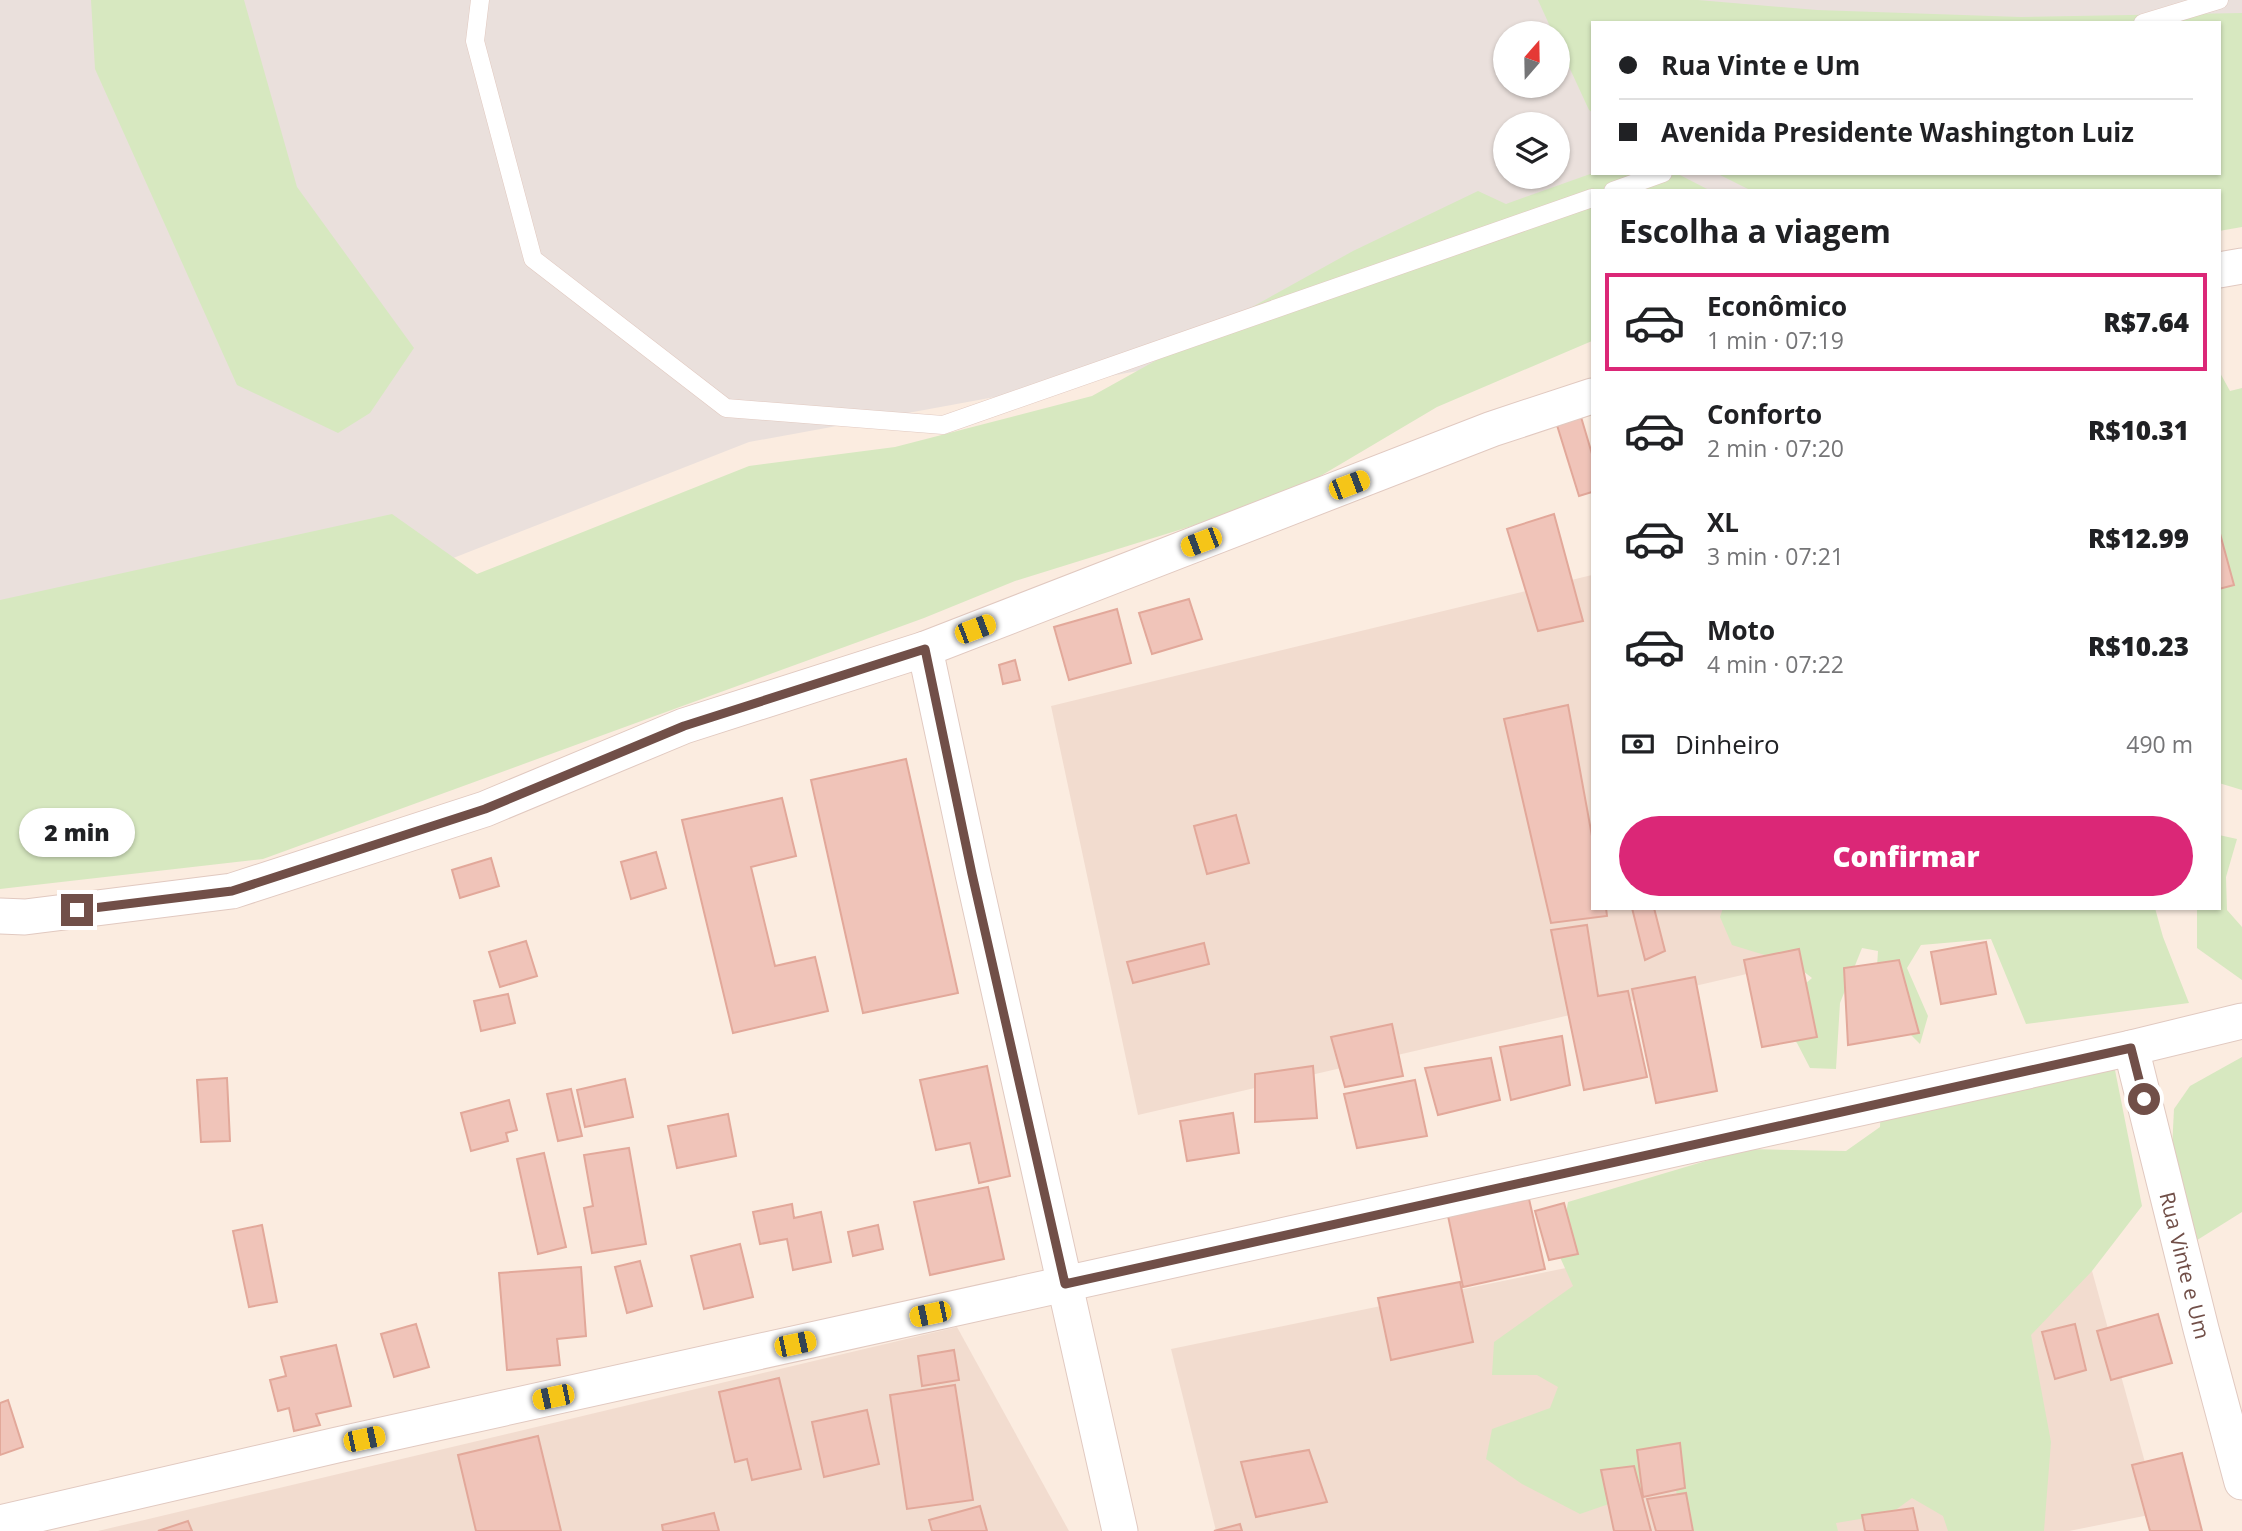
<!DOCTYPE html>
<html lang="pt">
<meta charset="utf-8">
<style>
body{margin:0;font-family:"Open Sans",sans-serif;background:#f6f6f6;color:#202124;height:100vh;display:flex;flex-direction:column;font-size:26px;white-space:nowrap}
*{box-sizing:border-box;margin:0}
p{font-size:23px;color:#757577}
.icon{flex:none;width:38px;height:38px;fill:none;stroke:currentColor;stroke-width:2;stroke-linecap:round;stroke-linejoin:round}
.map{position:relative;flex:1;overflow:hidden}
.details{position:absolute;left:1591px;top:189px;width:630px;height:721px;display:flex;flex-direction:column;background:#fff;border-radius:0px;box-shadow:0 2px 5px #0004}
.details>*{flex:none}
.hud{position:absolute;left:1591px;top:21px;width:630px;height:154px;border-radius:0px;box-shadow:0 2px 5px #0004;display:grid;align-content:center;height:154px;padding:0 28px;background:#fff}
.needle{width:46px;rotate:20deg}
.fabs{position:absolute;left:1493px;top:21px;display:grid;gap:14px}
.fabs a{display:grid;place-items:center;width:77px;height:77px;border-radius:50%;background:#fff;box-shadow:0 2px 5px #0004;font-size:35px}
.end{position:absolute;width:32px;height:32px;margin:-16px;border:9px solid #714f48;background:#fff;box-shadow:0 0 0 4px #fff}
.from{border-radius:50%}
.bubble{position:absolute;height:49px;border-radius:24px;background:#fff;box-shadow:0 2px 5px #0004;font-size:23px;font-weight:800;line-height:49px;text-align:center}
.car{position:absolute;width:21px;height:42px;margin:-21px -10px;border-radius:9px;box-shadow:0 0 5px 2px #0007;background:linear-gradient(#f5c518 24%,#345 0 40%,#f5c518 0 76%,#345 0 86%,#f5c518 0)}
.hud b{display:flex;align-items:center;gap:24px;height:66px;font-size:26px}
.hud b+b{border-top:2px solid #e0e0e0}
.hud i{width:18px;height:18px;background:#202124}
ul{padding:0;list-style:none}
li{display:flex;align-items:center;gap:21px;height:98px;margin:0 14px 10px;padding:0 14px;border:4px solid transparent;border-radius:0px}
li div{flex:1}
li b{display:block;font-size:26px}
li em{font-style:normal;font-weight:800}
li.active{border-color:#db2777}
li>.icon{width:63px;height:63px;stroke-width:1.5}
h2{padding:0 28px;font-size:32px;line-height:84px}
.pay{display:flex;align-items:center;gap:18px;height:77px;padding:0 28px;font-size:26px}
.pay p{margin-inline-start:auto}
.action{display:flex;gap:14px;margin-top:auto;padding:14px 28px}
.action a{flex:1;height:80px;border-radius:42px;background:#db2777;color:#fff;font-size:28px;font-weight:800;line-height:80px;text-align:center}
.map>svg:first-child{display:block}
.residential{fill:#f2dccf}
.industrial{fill:#eae0dc;fill-rule:evenodd}
.green{fill:#d7e8c0}
.building{fill:#f0c4b9;stroke:#e2a89a;stroke-width:2}
.lines{fill:none;stroke-linecap:round;stroke-linejoin:round}
.lane-casing{stroke:#e1c9c0;stroke-width:19}
.street-casing{stroke:#e1c9c0;stroke-width:37}
.lane{stroke:#fff;stroke-width:18}
.street{stroke:#fff;stroke-width:35}
.route{stroke:#714f48;stroke-width:9}
.labels{text-anchor:middle;dominant-baseline:central;stroke-width:7;stroke-linejoin:round;paint-order:stroke}
.street-label{font-size:21px;fill:#714f48;stroke:#fff0e6}
</style>
<div class="map">
<svg width="2242" height="1531" viewBox="0 0 2242 1531">
<rect width="100%" height="100%" fill="#fbece0"/>
<g class="residential">
<polygon points="1592,575 1592,908 2032,908 1138,1115 1051,706"/>
<polygon points="2063,1166 2159,1513 2069,1531 1216,1531 1171,1349"/>
<polygon points="957,1327 1069,1531 98,1531"/>
</g>
<path class="industrial" d="M0,0H2242V169L2124,191H1592V288L749,442L0,736ZM1592,23H2219V173H1592ZM1505,33H1558V86H1505ZM1505,124H1558V177H1505Z"/>
<g class="green">
<polygon points="91,0 244,0 297,187 414,348 370,413 338,433 237,385 95,69"/>
<polygon points="1538,0 1698,0 1817,10 2021,17 2242,13 2242,227 2219,231 2219,191 1752,191 1716,173 2219,173 2219,23 1592,23 1592,112 1589,110 1558,43 1558,33 1553,33"/>
<polygon points="1593,173 1676,173 1711,191 1592,191 1592,341 1437,407 1285,497 1015,581 924,618 263,859 0,889 0,600 392,514 477,574 749,466 895,447 1092,396 1353,251 1478,191 1506,204"/>
<polygon points="2219,371 2230,391 2242,388 2242,790 2219,783"/>
<polygon points="2219,835 2237,839 2226,877 2227,910 2242,927 2242,980 2197,948 2197,908 2219,908"/>
<polygon points="1723,908 2155,908 2163,937 2189,1003 2026,1024 1991,939 1921,945 1907,968 1928,1016 1920,1044 1875,999 1878,951 1862,948 1840,1003 1836,1069 1810,1068 1797,1043 1777,1022 1785,1001 1812,978 1794,964 1732,945 1720,917"/>
<polygon points="2242,1057 2242,1212 2194,1242 2172,1149 2174,1109 2190,1086"/>
<polygon points="2114,1065 2142,1206 2092,1271 2031,1335 2051,1442 2044,1531 1948,1531 1943,1516 1912,1498 1890,1514 1836,1523 1838,1531 1681,1531 1675,1481 1580,1514 1522,1484 1486,1459 1492,1429 1550,1408 1558,1387 1537,1375 1492,1375 1494,1342 1573,1286 1559,1255 1568,1202 1746,1149 1846,1151 1880,1127 1881,1095"/>
</g>
<g class="building">
<polygon points="1581,417 1592,454 1592,492 1579,496 1556,422"/>
<polygon points="1554,514 1583,621 1538,631 1507,529"/>
<polygon points="2219,530 2234,585 2219,589"/>
<polygon points="1189,599 1202,639 1152,654 1139,613"/>
<polygon points="1117,609 1131,663 1069,680 1054,627"/>
<polygon points="1015,660 1020,680 1003,684 999,665"/>
<polygon points="1568,705 1592,836 1592,908 1606,908 1607,916 1551,923 1504,719"/>
<polygon points="906,759 958,993 863,1013 811,780"/>
<polygon points="782,798 796,856 751,867 775,966 815,957 828,1011 733,1033 682,820"/>
<polygon points="1236,815 1249,863 1207,874 1194,826"/>
<polygon points="656,852 666,888 631,899 621,862"/>
<polygon points="491,858 499,886 460,898 452,870"/>
<polygon points="1632,908 1654,908 1665,951 1645,960"/>
<polygon points="1587,925 1598,996 1628,991 1647,1077 1584,1090 1551,930"/>
<polygon points="526,941 537,976 500,987 489,952"/>
<polygon points="1986,942 1996,994 1941,1004 1931,952"/>
<polygon points="1204,943 1209,964 1133,983 1127,962"/>
<polygon points="1799,949 1817,1037 1762,1047 1744,960"/>
<polygon points="1899,960 1919,1033 1848,1045 1844,968"/>
<polygon points="1695,977 1717,1091 1656,1103 1632,989"/>
<polygon points="508,994 515,1023 481,1031 474,1001"/>
<polygon points="1392,1024 1403,1076 1345,1087 1331,1037"/>
<polygon points="1562,1036 1570,1085 1511,1100 1500,1047"/>
<polygon points="1491,1058 1500,1100 1438,1115 1425,1068"/>
<polygon points="987,1066 1010,1176 979,1183 970,1143 936,1150 920,1080"/>
<polygon points="1313,1066 1317,1118 1255,1122 1255,1074"/>
<polygon points="227,1078 230,1141 201,1142 197,1080"/>
<polygon points="625,1079 633,1117 585,1127 577,1090"/>
<polygon points="1415,1080 1427,1136 1357,1148 1344,1094"/>
<polygon points="571,1089 582,1136 558,1141 547,1094"/>
<polygon points="509,1100 517,1130 506,1133 508,1141 471,1151 461,1113"/>
<polygon points="1233,1113 1239,1153 1187,1161 1180,1121"/>
<polygon points="728,1114 736,1156 677,1168 668,1126"/>
<polygon points="629,1148 646,1244 592,1253 584,1208 593,1206 584,1155"/>
<polygon points="544,1153 566,1247 538,1254 517,1159"/>
<polygon points="988,1187 1004,1259 930,1275 914,1202"/>
<polygon points="1529,1199 1545,1269 1463,1287 1448,1216"/>
<polygon points="1564,1203 1578,1254 1549,1260 1535,1211"/>
<polygon points="792,1204 794,1218 821,1212 831,1262 793,1270 787,1239 760,1244 753,1212"/>
<polygon points="262,1225 277,1302 249,1307 233,1231"/>
<polygon points="878,1225 883,1249 853,1256 848,1232"/>
<polygon points="740,1244 753,1297 704,1309 691,1256"/>
<polygon points="640,1261 652,1306 627,1313 615,1267"/>
<polygon points="581,1267 586,1336 557,1339 560,1365 507,1370 499,1273"/>
<polygon points="1460,1282 1473,1342 1391,1360 1378,1298"/>
<polygon points="2158,1314 2172,1363 2111,1380 2097,1331"/>
<polygon points="416,1324 429,1367 394,1377 381,1334"/>
<polygon points="2075,1324 2086,1370 2055,1379 2042,1332"/>
<polygon points="336,1345 351,1406 316,1414 320,1425 294,1431 289,1408 278,1411 270,1380 286,1376 281,1357"/>
<polygon points="954,1350 959,1380 922,1386 918,1356"/>
<polygon points="779,1378 801,1469 752,1480 747,1459 735,1462 719,1392"/>
<polygon points="955,1385 973,1500 907,1509 890,1395"/>
<polygon points="8,1400 23,1447 0,1455 0,1403"/>
<polygon points="867,1410 879,1464 824,1477 812,1422"/>
<polygon points="538,1436 561,1531 476,1531 458,1455"/>
<polygon points="1680,1443 1685,1488 1643,1497 1637,1450"/>
<polygon points="1309,1450 1327,1502 1256,1517 1241,1462"/>
<polygon points="2182,1453 2202,1531 2150,1531 2132,1465"/>
<polygon points="1634,1466 1651,1531 1614,1531 1601,1470"/>
<polygon points="1686,1493 1693,1531 1656,1531 1647,1499"/>
<polygon points="980,1506 987,1531 932,1531 929,1520"/>
<polygon points="1913,1508 1918,1531 1865,1531 1862,1515"/>
<polygon points="714,1513 719,1531 663,1531 662,1525"/>
<polygon points="188,1521 192,1531 158,1531"/>
<polygon points="1240,1524 1242,1531 1214,1531"/>
</g>
<g class="lines">
<g class="lane-casing">
<g id="lane">
<polyline points="480,0 475,41 533,259 726,408 943,425 1592,198"/>
<polyline points="2143,23 2219,0"/>
<polyline points="1613,191 1663,173"/>
</g>
</g>
<g class="street-casing">
<g id="street">
<polyline points="2219,270 2242,266"/>
<polyline points="925,649 973,874 1120,1531"/>
<polyline points="0,916 25,917 232,891 485,809 684,726 925,649 1492,429 1592,396"/>
<path id="s1" d="M2131,1048L2201,1329L2242,1482"/>
<polyline points="0,1523 337,1445 2131,1048 2242,1021"/>
</g>
</g>
<use href="#lane" class="lane"/>
<use href="#street" class="street"/>
</g>
<g class="lines">
<polyline class="route" points="77,910 232,891 485,809 684,726 925,649 972,874 1065,1284 2131,1048 2144,1099"/>
</g>
<g class="labels">
<g class="street-label">
<text stroke="none"><textPath href="#s1" startOffset="224">Rua Vinte e Um</textPath></text>
</g>
</g>
</svg>
<div class="fabs">
<a><svg class="needle" viewBox="-14 -14 28 28"><path d="M0-13l5 13h-10z" fill="#e53935"/><path d="M0 13l5-13h-10z" fill="#757577"/></svg></a>
<a><svg class="icon" aria-label="layers" viewBox="0 0 24 24"><path d="M12 4l9 5-9 5-9-5zM3 14l9 5 9-5"/></svg></a>
</div>
<i class="end from" style="left:2144px;top:1099px"></i>
<i class="end" style="left:77px;top:910px"></i>
<div class="bubble" style="left:19px;top:808px;width:116px">2 min</div>
<i class="car" style="left:1349px;top:485px;rotate:69deg"></i>
<i class="car" style="left:1201px;top:542px;rotate:249deg"></i>
<i class="car" style="left:975px;top:629px;rotate:69deg"></i>
<i class="car" style="left:930px;top:1314px;rotate:258deg"></i>
<i class="car" style="left:795px;top:1344px;rotate:78deg"></i>
<i class="car" style="left:553px;top:1397px;rotate:258deg"></i>
<i class="car" style="left:364px;top:1439px;rotate:78deg"></i>
<div class="hud">
<b><i class="from"></i>Rua Vinte e Um</b>
<b><i></i>Avenida Presidente Washington Luiz</b>
</div>
<section class="details">
<h2>Escolha a viagem</h2>
<ul>
<li class="active"><svg class="icon" aria-label="car" viewBox="0 0 24 24"><path d="M5 17H2v-5l4-1 3-4h7l3 4 3 1v5h-3M9 17h6M6 11h13"/><circle cx="7" cy="17" r="2"/><circle cx="17" cy="17" r="2"/></svg><div><b>Econômico</b><p>1 min · 07:19</p></div><em>R$7.64</em></li>
<li><svg class="icon" aria-label="car" viewBox="0 0 24 24"><path d="M5 17H2v-5l4-1 3-4h7l3 4 3 1v5h-3M9 17h6M6 11h13"/><circle cx="7" cy="17" r="2"/><circle cx="17" cy="17" r="2"/></svg><div><b>Conforto</b><p>2 min · 07:20</p></div><em>R$10.31</em></li>
<li><svg class="icon" aria-label="car" viewBox="0 0 24 24"><path d="M5 17H2v-5l4-1 3-4h7l3 4 3 1v5h-3M9 17h6M6 11h13"/><circle cx="7" cy="17" r="2"/><circle cx="17" cy="17" r="2"/></svg><div><b>XL</b><p>3 min · 07:21</p></div><em>R$12.99</em></li>
<li><svg class="icon" aria-label="car" viewBox="0 0 24 24"><path d="M5 17H2v-5l4-1 3-4h7l3 4 3 1v5h-3M9 17h6M6 11h13"/><circle cx="7" cy="17" r="2"/><circle cx="17" cy="17" r="2"/></svg><div><b>Moto</b><p>4 min · 07:22</p></div><em>R$10.23</em></li>
</ul>
<div class="pay"><svg class="icon" aria-label="cash" viewBox="0 0 24 24"><path d="M3 7h18v10H3z"/><circle cx="12" cy="12" r="2"/></svg>Dinheiro<p>490 m</p></div>
<div class="action"><a>Confirmar</a></div>
</section>
</div>
